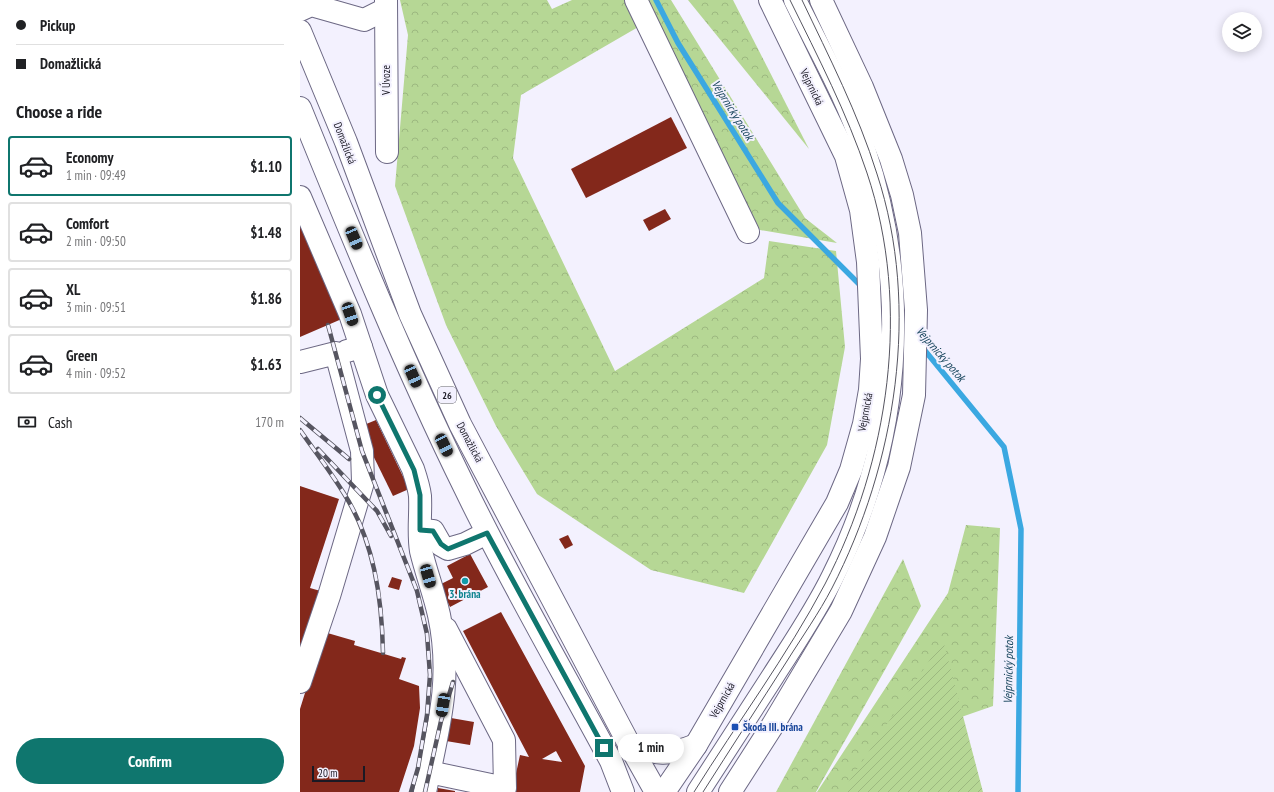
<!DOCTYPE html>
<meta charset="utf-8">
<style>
body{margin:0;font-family:"PT Sans Narrow",sans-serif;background:#f6f6f6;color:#202124;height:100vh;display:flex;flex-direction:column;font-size:15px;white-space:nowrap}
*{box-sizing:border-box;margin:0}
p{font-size:13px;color:#757577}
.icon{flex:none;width:22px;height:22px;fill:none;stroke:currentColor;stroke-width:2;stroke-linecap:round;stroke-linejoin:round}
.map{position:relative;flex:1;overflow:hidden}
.sheet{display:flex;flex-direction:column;background:#fff;width:300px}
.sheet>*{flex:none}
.banner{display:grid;align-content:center;height:88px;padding:0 16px;background:#fff}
.fabs{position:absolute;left:922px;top:12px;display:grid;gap:8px}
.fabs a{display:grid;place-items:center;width:40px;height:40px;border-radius:50%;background:#fff;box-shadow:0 2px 10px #0003;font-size:20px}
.scale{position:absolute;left:12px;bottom:10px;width:53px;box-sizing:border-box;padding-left:4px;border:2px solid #1a1924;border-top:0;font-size:11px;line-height:14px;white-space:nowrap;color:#1a1924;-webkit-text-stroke:3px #f3f1fe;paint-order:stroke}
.end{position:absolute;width:18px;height:18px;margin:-9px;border:5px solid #0f766e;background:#fff;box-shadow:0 0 0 2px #fff}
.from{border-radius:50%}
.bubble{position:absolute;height:28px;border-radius:14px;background:#fff;box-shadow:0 2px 10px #0003;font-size:13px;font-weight:700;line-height:28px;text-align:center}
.car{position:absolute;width:12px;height:24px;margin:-12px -6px;border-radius:5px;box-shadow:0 0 3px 1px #0007;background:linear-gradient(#222 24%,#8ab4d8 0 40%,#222 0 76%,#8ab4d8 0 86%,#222 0)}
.banner b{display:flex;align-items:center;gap:14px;height:38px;font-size:15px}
.banner b+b{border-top:1px solid #e0e0e0}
.banner i{width:10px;height:10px;background:#202124}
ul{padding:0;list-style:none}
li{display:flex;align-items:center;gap:12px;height:60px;margin:0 8px 6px;padding:0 8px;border:2px solid #e0e0e0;border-radius:4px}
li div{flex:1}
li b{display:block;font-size:15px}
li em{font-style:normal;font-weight:700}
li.selected{border-color:#0f766e}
li>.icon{width:36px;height:36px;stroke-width:1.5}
h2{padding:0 16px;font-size:18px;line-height:48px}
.pay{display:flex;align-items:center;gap:10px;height:44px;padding:0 16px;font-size:15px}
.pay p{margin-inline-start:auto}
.action{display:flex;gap:8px;margin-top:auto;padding:8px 16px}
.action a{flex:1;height:46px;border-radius:24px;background:#0f766e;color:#fff;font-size:16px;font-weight:700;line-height:46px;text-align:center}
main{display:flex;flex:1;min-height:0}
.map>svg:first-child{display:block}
.forest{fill:url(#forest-crowns)}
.garden{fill:url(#garden-furrows)}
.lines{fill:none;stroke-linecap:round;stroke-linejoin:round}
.stream{stroke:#3ba8e1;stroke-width:5.5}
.building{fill:#83281b;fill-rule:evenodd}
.minor-casing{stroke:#6c6884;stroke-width:24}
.major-casing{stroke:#6c6884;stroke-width:24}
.minor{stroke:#fff;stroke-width:22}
.major{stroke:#fff;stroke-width:22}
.tram{stroke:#565560;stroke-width:1}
.rail-casing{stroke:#565560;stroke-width:4.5}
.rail{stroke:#f3f1fe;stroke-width:3;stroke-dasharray:9;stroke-linecap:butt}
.route{stroke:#0f766e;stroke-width:5}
.culture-dot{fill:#0f9aa8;stroke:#f3f1fe;stroke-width:1.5}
.transit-dot{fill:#1a4fb4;stroke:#f3f1fe;stroke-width:1.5}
.labels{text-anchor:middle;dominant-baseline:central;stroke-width:4;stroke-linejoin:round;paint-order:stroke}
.shield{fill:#f3f1fe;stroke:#5b5a65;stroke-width:1}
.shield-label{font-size:10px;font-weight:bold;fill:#1a1924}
.street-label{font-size:11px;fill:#1a1924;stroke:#f3f1fe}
.culture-label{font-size:11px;font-weight:bold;fill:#0d838f;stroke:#f3f1fe}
.transit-label{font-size:11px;font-weight:bold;fill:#164399;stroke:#f3f1fe;text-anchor:start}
.water-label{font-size:12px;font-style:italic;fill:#1a475e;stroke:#f3f1fe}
</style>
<main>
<section class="sheet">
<div class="banner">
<b><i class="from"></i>Pickup</b>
<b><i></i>Domažlická</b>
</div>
<h2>Choose a ride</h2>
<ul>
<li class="selected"><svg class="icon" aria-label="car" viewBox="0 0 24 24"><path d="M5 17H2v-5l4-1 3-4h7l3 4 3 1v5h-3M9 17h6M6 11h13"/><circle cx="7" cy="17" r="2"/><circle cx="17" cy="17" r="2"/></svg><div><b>Economy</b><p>1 min · 09:49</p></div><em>$1.10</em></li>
<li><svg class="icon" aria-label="car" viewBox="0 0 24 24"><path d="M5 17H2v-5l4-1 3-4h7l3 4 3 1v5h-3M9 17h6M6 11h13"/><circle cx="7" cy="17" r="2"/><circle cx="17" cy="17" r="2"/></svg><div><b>Comfort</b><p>2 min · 09:50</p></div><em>$1.48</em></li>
<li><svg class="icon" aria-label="car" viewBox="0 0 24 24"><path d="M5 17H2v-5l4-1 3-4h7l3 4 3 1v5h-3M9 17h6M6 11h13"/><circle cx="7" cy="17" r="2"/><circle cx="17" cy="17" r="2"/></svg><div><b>XL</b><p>3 min · 09:51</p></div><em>$1.86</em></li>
<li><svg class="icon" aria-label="car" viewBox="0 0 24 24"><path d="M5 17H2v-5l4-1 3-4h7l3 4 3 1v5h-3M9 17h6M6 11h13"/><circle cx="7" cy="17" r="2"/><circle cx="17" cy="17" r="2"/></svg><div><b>Green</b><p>4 min · 09:52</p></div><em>$1.63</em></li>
</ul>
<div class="pay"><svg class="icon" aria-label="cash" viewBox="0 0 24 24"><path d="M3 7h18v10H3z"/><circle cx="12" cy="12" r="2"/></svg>Cash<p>170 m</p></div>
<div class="action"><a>Confirm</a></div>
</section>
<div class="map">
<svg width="974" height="792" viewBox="0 0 974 792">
<defs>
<pattern id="forest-crowns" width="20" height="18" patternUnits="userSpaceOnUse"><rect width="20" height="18" fill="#b6d795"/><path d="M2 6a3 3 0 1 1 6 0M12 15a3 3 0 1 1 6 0" fill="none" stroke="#9cb880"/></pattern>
<pattern id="garden-furrows" width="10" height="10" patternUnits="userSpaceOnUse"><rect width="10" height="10" fill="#b6d795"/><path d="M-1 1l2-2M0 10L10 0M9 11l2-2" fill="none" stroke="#9cb880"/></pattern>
</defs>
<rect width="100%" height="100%" fill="#f3f1fe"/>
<g class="forest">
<polygon points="100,0 247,0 252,9 272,0 371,0 505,218 537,243 460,230 352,19 221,95 213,158 315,371 464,278 469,241 536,251 545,347 527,445 444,593 351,570 237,494 196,426 146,325 95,186 108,35"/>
<polygon points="388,0 433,0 509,149"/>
<polygon points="666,525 700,528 693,706 601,738 565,792 517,792 648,593"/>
<polygon points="603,559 621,606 516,792 476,792"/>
</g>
<polygon class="garden" points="643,640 683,792 542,792"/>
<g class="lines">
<g class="stream">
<polyline points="356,0 378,43 478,203 562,287"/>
<polyline points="622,347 704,447 721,529 718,792"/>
</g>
</g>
<g class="building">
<polygon points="371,117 387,148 286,198 271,169"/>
<polygon points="365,209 371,219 349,231 343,220"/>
<polygon points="0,218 44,318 0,337"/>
<polygon points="76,420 109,489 93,496 59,427"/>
<polygon points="0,486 39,499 10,588 24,592 0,666"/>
<polygon points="268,535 273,545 265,549 259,539"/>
<polygon points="169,552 188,587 150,607 139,585 153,578 147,566 168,555"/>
<polygon points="92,577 102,580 99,590 88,587"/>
<path d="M201,612L285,766L280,792H212L220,755L229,757L163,631ZM256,751L262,762L242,759Z"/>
<polygon points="24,632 55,641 54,645 101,659 102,657 106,658 99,679 119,686 120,708 114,746 99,792 0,792 0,709"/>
<polygon points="151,718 174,722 170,745 146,741"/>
<polygon points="138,788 155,791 155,792 137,792"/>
</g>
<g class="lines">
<g class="minor-casing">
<g id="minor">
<polyline points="86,0 87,152"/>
<polyline points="336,0 448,232"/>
<polyline points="0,10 11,5 64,20 86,9"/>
<polyline points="0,197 50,314 61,347 47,351"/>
<path d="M61,347L77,395L113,469C116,478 119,487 120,496C121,514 118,533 121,551C126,572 134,593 139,615C153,680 138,729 125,792"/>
<polyline points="0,362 36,353 62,451 63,482 29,596 0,682"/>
<polyline points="120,530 133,531 141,545 148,549 165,544 187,533"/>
<polyline points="129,772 205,788 204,740 146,629"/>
<path d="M398,792C423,753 448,715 473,676C494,643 516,611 533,576C600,443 612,290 564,149C547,97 519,49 495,0"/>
</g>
</g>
<g class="major-casing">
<g id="major">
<polyline points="0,31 46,142 110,314 160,424 329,744 356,792"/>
<path d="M0,108C52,236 104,364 165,488C210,581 262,670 311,761L323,792"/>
<path d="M329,744C356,755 369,756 396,745"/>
<polyline points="364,792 396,745 537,503 551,470 564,424 570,390 572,359 568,262 561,210 546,156 470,0"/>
<polyline points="430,792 471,728 541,611 575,537 599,467 614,395 616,310 610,233 602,195 591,159 562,87 521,0"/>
</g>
</g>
<use href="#minor" class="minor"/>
<use href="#major" class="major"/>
<g class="tram">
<path d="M394,792C437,723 487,656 525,584C589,461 612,307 567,173C547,113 518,57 490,0"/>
<path d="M403,792C431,748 459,705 487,661C502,637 519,613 532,588C596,464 621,308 577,174C558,113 529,57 502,0"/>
</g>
<g class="rail-casing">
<g id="rail">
<polyline points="28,325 62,451 117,591 127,634 130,675 127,715 118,768 111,792"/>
<polyline points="0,418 49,459"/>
<path d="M0,430C14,450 30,471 43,492C74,540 82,598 83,653"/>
<polyline points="18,449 77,511 91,536"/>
<polyline points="125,792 141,721 153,682"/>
</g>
</g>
<use href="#rail" class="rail"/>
</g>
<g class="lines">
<polyline class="route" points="77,395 114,470 120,495 120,530 133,531 141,544 148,549 187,533 304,748"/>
</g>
<circle class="culture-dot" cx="165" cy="581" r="4"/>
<rect class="transit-dot" x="431" y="723" width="8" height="8" rx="2"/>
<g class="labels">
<rect class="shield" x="138" y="387" width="18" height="16" rx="3"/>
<g class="shield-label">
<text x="147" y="395">26</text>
</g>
<g class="street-label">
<text transform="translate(86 80) rotate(-90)">V Úvoze</text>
<text transform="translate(512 87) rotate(64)">Vejprnická</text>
<text transform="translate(45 143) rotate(69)">Domažlická</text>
<text transform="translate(565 412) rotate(-79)">Vejprnická</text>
<text transform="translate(170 442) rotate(62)">Domažlická</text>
<text transform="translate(422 700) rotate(-60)">Vejprnická</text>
</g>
<g class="culture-label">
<text x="165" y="594">3. brána</text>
</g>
<g class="transit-label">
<text x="443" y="727">Škoda III. brána</text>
</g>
<g class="water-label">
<text transform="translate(433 110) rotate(58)">Vejprnický potok</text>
<text transform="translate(641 354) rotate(49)">Vejprnický potok</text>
<text transform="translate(708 670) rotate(-89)">Vejprnický potok</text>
</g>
</g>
</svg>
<div class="fabs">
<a><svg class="icon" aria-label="layers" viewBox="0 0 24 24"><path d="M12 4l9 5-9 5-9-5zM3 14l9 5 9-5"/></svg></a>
</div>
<div class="scale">20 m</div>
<i class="end from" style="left:77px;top:395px"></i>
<i class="end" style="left:304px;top:748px"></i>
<div class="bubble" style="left:318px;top:734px;width:66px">1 min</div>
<i class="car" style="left:54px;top:238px;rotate:157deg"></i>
<i class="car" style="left:50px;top:314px;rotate:161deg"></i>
<i class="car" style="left:113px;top:376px;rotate:156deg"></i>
<i class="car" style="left:144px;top:445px;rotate:154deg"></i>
<i class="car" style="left:128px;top:576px;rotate:164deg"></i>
<i class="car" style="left:143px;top:705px;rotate:189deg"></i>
</div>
</main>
